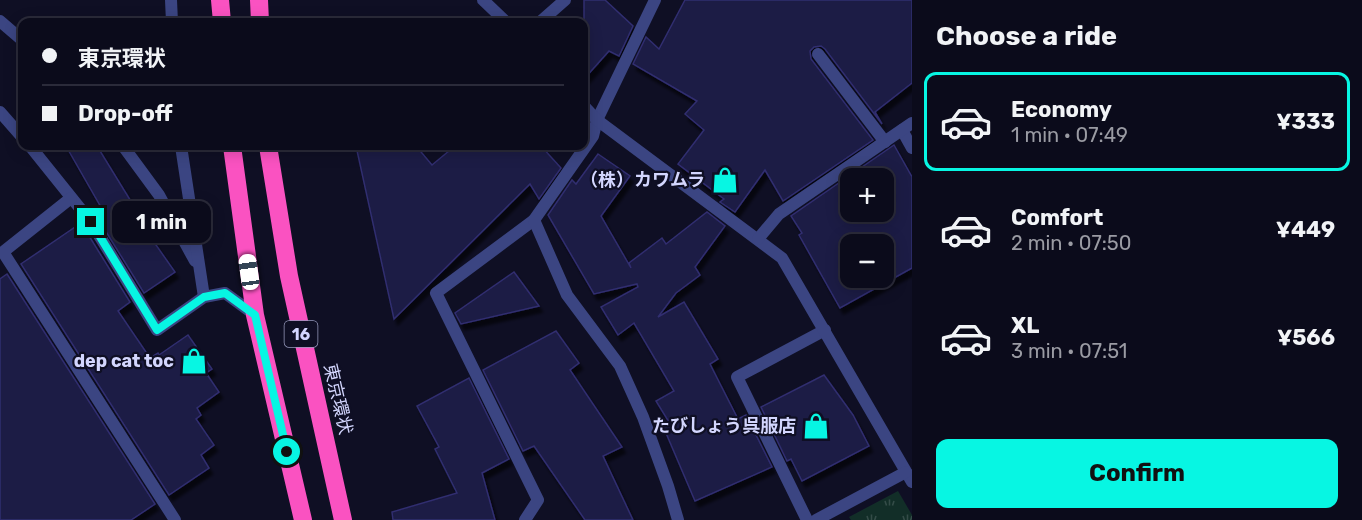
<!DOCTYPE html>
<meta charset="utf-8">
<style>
body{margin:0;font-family:Rubik,"Noto Sans JP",sans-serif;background:#191928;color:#f1f3f6;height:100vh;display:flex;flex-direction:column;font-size:22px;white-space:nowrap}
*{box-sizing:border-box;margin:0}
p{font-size:20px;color:#9a9ba3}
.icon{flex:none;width:33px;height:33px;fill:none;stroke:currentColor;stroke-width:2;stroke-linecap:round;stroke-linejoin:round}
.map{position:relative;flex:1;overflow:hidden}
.details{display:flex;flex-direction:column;background:#0b0b1b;width:450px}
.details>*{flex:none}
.top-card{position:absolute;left:18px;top:18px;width:570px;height:132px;border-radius:12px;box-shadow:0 3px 15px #0003,0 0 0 2px #2b2b3a;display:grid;align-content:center;height:132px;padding:0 24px;background:#0b0b1b}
.fabs{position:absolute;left:840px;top:168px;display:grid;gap:12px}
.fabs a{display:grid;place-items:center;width:54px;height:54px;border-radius:12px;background:#0b0b1b;box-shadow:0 3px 15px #0003,0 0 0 2px #2b2b3a;font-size:30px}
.end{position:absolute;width:27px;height:27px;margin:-14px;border:8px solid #07f6e3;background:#111;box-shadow:0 0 0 3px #111}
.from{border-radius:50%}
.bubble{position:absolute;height:42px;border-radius:12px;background:#0b0b1b;box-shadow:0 3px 15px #0003,0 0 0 2px #2b2b3a;font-size:20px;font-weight:700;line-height:42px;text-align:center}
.car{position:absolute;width:18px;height:36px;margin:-18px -9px;border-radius:8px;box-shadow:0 0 4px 2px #0007;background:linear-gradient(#fff 24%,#345 0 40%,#fff 0 76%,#345 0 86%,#fff 0)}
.top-card b{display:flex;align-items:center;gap:21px;height:57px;font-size:22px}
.top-card b+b{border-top:2px solid #2b2b3a}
.top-card i{width:15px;height:15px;background:#f1f3f6}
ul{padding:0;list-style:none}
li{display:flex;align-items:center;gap:18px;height:99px;margin:0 12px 9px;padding:0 12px;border:3px solid transparent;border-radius:12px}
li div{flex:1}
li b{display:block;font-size:22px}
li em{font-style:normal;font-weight:700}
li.current{border-color:#07f6e3}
li>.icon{width:54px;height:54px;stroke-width:1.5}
h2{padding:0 24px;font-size:27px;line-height:72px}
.primary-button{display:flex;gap:12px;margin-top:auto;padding:12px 24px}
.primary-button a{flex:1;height:69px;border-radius:12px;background:#07f6e3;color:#111;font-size:24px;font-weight:700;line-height:69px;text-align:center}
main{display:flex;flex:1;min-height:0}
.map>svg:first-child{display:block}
.park{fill:url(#park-tufts)}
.building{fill:#1d1c44;stroke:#302e70;stroke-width:1.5;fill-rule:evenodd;filter:url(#shadow)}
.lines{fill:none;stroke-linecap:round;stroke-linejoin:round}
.lane{stroke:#3b4582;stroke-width:12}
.street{stroke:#3b4582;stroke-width:12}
.highway{stroke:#fa52c1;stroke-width:18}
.route{stroke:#07f6e3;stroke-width:8}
.labels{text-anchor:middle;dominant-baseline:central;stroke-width:4.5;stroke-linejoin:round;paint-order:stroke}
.shield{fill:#0f0f24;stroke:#989abd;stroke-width:1.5}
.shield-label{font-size:16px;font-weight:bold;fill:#d3d6fe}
.poi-label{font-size:18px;font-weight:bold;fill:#d3d6fe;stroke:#0f0f24;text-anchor:end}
.street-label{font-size:18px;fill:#d3d6fe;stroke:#0f0f24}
</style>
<main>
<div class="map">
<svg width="912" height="520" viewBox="0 0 912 520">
<defs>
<pattern id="park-tufts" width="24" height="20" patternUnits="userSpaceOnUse" patternTransform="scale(1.5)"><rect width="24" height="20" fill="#122e28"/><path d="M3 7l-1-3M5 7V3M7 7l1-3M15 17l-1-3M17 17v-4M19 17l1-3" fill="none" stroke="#344c48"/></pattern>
<filter id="shadow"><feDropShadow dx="3.5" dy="6" stdDeviation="1.5" flood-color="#0009"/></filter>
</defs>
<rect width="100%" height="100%" fill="#0f0f24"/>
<polygon class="park" points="898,491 912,515 912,520 851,520 849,517"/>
<g class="building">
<polygon points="584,0 605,0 633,26 619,56 609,51 584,79"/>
<polygon points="685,0 912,0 912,83 875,112 882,124 825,49 821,46 814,47 810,51 811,59 873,140 783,201 765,170 735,212 720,202 724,199 678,164 704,130 685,114 697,101 633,64 646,37 659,49"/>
<path d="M894,145L912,177V268L840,308L799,235L802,233L791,216ZM850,178H884V212H850ZM850,244H884V278H850Z"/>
<polygon points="66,146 97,146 140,216 137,218 175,272 144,293 95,214 102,209"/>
<polygon points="356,146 416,146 432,165 455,146 541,146 561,168 539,199 530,184 394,319"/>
<polygon points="598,154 630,176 601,216 631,268 629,263 662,238 666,244 707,212 725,226 695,267 700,275 676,293 658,317 684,302 718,359 710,364 738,419 746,415 772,467 695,501 663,426 669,422 656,401 674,391 634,323 618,335 601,307 638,287 637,284 594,294 548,215 572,180 576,184"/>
<polygon points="81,223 130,302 118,311 150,358 158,353 159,355 188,335 212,369 206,373 219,392 197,408 201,415 196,419 214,445 201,455 209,468 169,495 21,264"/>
<polygon points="514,272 539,306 461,324 455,313"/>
<polygon points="7,274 155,504 131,520 0,520 0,279"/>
<polygon points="556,331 579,363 570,370 622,447 603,456 633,520 585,520 534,446 523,451 483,370"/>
<polygon points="824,375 853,415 869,446 802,481 791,459 787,461 761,407"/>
<polygon points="469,378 509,459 482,473 495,520 393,520 392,512 457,493 435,449 439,447 417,406"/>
</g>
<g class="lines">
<g class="lane">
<polyline points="540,22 565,0"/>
<polyline points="818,54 885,142"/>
<polyline points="902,130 912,148"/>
<polyline points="525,520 538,500 436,293 534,220"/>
<polyline points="807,520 737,377 825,330"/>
</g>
<g class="street">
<polyline points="171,0 172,22"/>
<polyline points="483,0 506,22"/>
<polyline points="655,0 597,120 593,136 534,220 567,295 620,366 643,417 668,486 678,520"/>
<polyline points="0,21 22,40"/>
<polyline points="584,106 597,120 782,258 912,482"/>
<polyline points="0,112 22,137"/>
<polyline points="30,146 91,222 157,330 204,297 225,293 255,315"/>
<polyline points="123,146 159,195 195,261"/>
<polyline points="181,146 204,297"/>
<polyline points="71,198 3,252 175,520"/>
<polyline points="758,239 779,214 912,123"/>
<polyline points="816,520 906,472"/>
</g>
<g class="highway">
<polyline points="220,0 222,22"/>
<polyline points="259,0 260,22"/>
<polyline points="232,146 255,315 303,520"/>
<polyline points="268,146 289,276 343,520"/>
</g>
</g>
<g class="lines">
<polyline class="route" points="91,222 157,330 204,297 225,293 255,315 287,452"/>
</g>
<defs>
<g id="shop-bare" transform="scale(2.07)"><path d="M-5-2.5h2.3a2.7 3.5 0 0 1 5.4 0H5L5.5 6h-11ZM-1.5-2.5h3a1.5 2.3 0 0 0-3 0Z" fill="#07f6e3" stroke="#0f0f24" stroke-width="2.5" paint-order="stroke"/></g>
</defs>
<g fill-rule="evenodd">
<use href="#shop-bare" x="725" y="180"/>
<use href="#shop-bare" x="194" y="361"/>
<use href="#shop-bare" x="816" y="426"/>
</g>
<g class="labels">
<rect class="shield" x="284.5" y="321" width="33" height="26" rx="4.5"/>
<g class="shield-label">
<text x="301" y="334">16</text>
</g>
<g class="poi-label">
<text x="705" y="180">（株）カワムラ</text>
<text x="174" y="361">dep cat toc</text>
<text x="796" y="426">たびしょう呉服店</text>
</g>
<g class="street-label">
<text transform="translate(338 399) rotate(77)">東京環状</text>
</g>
</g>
</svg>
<div class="fabs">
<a>+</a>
<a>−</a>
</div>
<i class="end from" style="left:287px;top:452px"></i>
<i class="end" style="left:91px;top:222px"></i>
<div class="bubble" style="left:112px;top:201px;width:99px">1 min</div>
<i class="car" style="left:249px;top:272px;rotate:352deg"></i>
<div class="top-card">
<b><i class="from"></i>東京環状</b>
<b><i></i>Drop-off</b>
</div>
</div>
<section class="details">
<h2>Choose a ride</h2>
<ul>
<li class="current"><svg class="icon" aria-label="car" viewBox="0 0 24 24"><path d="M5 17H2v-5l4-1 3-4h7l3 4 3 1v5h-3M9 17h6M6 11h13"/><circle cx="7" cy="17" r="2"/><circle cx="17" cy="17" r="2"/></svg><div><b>Economy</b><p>1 min · 07:49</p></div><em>¥333</em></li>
<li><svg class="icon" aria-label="car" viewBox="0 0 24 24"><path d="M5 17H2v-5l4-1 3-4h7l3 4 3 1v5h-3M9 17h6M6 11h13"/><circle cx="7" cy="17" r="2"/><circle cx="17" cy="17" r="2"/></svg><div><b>Comfort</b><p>2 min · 07:50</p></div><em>¥449</em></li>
<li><svg class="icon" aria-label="car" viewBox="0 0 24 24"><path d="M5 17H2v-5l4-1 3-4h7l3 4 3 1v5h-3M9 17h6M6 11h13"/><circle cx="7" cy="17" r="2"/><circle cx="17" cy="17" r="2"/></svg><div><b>XL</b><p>3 min · 07:51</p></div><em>¥566</em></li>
</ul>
<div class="primary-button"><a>Confirm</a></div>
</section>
</main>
